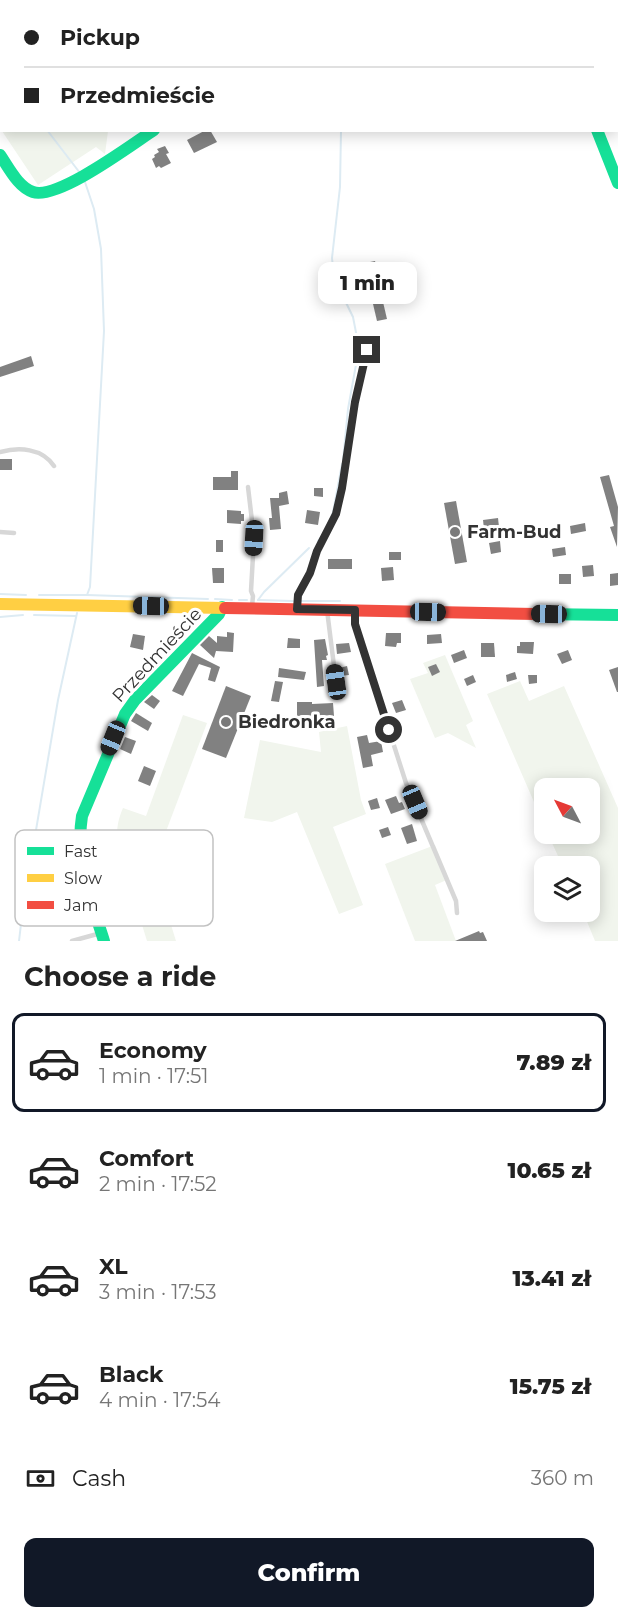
<!DOCTYPE html>
<meta charset="utf-8">
<style>
body{margin:0;font-family:Montserrat,sans-serif;background:#f6f6f6;color:#222;height:100vh;display:flex;flex-direction:column;font-size:22px;white-space:nowrap}
*{box-sizing:border-box;margin:0}
p{font-size:20px;color:#767676}
.icon{flex:none;width:33px;height:33px;fill:none;stroke:currentColor;stroke-width:2;stroke-linecap:round;stroke-linejoin:round}
.map{position:relative;height:941px;overflow:hidden}
.sheet{display:flex;flex-direction:column;background:#fff;flex:1}
.sheet>*{flex:none}
.banner{position:absolute;left:0px;top:0px;width:618px;height:132px;box-shadow:0 3px 15px #0003;display:grid;align-content:center;height:132px;padding:0 24px;background:#fff}
.needle{width:39px;rotate:311deg}
.buttons{position:absolute;left:534px;top:778px;display:grid;gap:12px}
.buttons a{display:grid;place-items:center;width:66px;height:66px;border-radius:12px;background:#fff;box-shadow:0 3px 15px #0003;font-size:30px}
.end{position:absolute;width:27px;height:27px;margin:-14px;border:8px solid #333;background:#fff;box-shadow:0 0 0 3px #fff}
.from{border-radius:50%}
.bubble{position:absolute;height:42px;border-radius:12px;background:#fff;box-shadow:0 3px 15px #0003;font-size:20px;font-weight:800;line-height:42px;text-align:center}
.car{position:absolute;width:18px;height:36px;margin:-18px -9px;border-radius:8px;box-shadow:0 0 4px 2px #0007;background:linear-gradient(#222 24%,#8ab4d8 0 40%,#222 0 76%,#8ab4d8 0 86%,#222 0)}
.banner b{display:flex;align-items:center;gap:21px;height:57px;font-size:22px}
.banner b+b{border-top:2px solid #e0e0e0}
.banner i{width:15px;height:15px;background:#222}
ul{padding:0;list-style:none}
li{display:flex;align-items:center;gap:18px;height:99px;margin:0 12px 9px;padding:0 12px;border:3px solid transparent;border-radius:12px}
li div{flex:1}
li b{display:block;font-size:22px}
li em{font-style:normal;font-weight:800}
li.current{border-color:#111827}
li>.icon{width:54px;height:54px;stroke-width:1.5}
h2{padding:0 24px;font-size:27px;line-height:72px}
.pay{display:flex;align-items:center;gap:15px;height:66px;padding:0 24px;font-size:22px}
.pay p{margin-inline-start:auto}
.primary-button{display:flex;gap:12px;margin-top:auto;padding:12px 24px}
.primary-button a{flex:1;height:69px;border-radius:12px;background:#111827;color:#fff;font-size:24px;font-weight:800;line-height:69px;text-align:center}
.map>svg:first-child{display:block}
.green{fill:#f1f5ed}
.lines{fill:none;stroke-linecap:round;stroke-linejoin:round}
.stream{stroke:#ddebf3;stroke-width:2}
.building{fill:#818181}
.lane{stroke:#d7d7d7;stroke-width:4.5}
.street{stroke:#d7d7d7;stroke-width:8}
.fast{stroke:#16e098;stroke-width:12}
.slow{stroke:#ffcf43;stroke-width:12}
.jam{stroke:#f24e42;stroke-width:12}
.route{stroke:#333;stroke-width:8}
.poi-dot{fill:#7a7a7a;stroke:#fff;stroke-width:2}
.labels{text-anchor:middle;dominant-baseline:central;stroke-width:6;stroke-linejoin:round;paint-order:stroke}
.poi-label{font-size:18px;font-weight:bold;fill:#333;stroke:#fff;text-anchor:start}
.street-label{font-size:18px;fill:#333;stroke:#fff}
.key{fill:#fff;stroke:#c2c2c2;stroke-width:1.5}
.key-label{font-size:16px;fill:#333}
</style>
<div class="map">
<svg width="618" height="941" viewBox="0 0 618 941">
<rect width="100%" height="100%" fill="#fff"/>
<g class="green">
<polygon points="2,131 108,131 105,154 96,147 38,185"/>
<polygon points="445,655 473,721 466,725 476,748 448,733 435,738 410,679 428,673 423,663"/>
<polygon points="520,681 529,701 564,686 618,808 618,941 595,941 583,912 590,912 590,867 563,867 548,834 590,834 590,789 544,789 544,825 487,694"/>
<path d="M183,715L207,723L165,834L142,831L176,941H147L118,847C116,832 117,822 123,808L146,816Z"/>
<polygon points="347,726 361,800 366,814 333,827 363,905 339,914 297,812 272,822 244,818 260,740 321,752 319,732"/>
<polygon points="435,845 449,879 435,885 456,941 415,941 385,864"/>
</g>
<g class="lines">
<g class="stream">
<polyline points="298,0 299,2"/>
<polyline points="0,73 2,74"/>
<polyline points="47,130 80,173"/>
<polyline points="341,130 340,187 332,258 334,278 353,317 359,348 348,409 343,460"/>
<polyline points="329,523 333,512 342,464"/>
<polyline points="318,541 324,533"/>
<polyline points="0,594 26,595"/>
<polyline points="39,595 87,595 90,587 104,331 101,249 94,209 84,179"/>
<polyline points="87,595 208,599"/>
<polyline points="215,599 232,600"/>
<polyline points="239,600 247,600"/>
<polyline points="258,600 264,592 309,548"/>
<polyline points="258,600 293,601"/>
<polyline points="300,601 340,601"/>
<polyline points="34,615 76,616"/>
<polyline points="0,617 23,615"/>
<polyline points="19,941 23,907 58,700 77,613"/>
</g>
</g>
<g class="building">
<polygon points="206,130 210,130 217,142 194,153 187,140"/>
<polygon points="165,146 169,153 166,154 171,163 161,168 159,166 156,168 152,159 155,157 154,155 159,152 157,149"/>
<polygon points="375,261 377,268 367,270 365,263"/>
<polygon points="383,302 387,319 377,321 373,304"/>
<polygon points="31,356 34,366 0,377 0,367"/>
<rect x="0" y="459" width="12" height="11"/>
<polygon points="231,471 238,471 238,490 213,490 213,477 231,477"/>
<polygon points="609,475 618,507 617,547 610,527 614,526 600,477"/>
<polygon points="314,488 323,488 323,497 314,496"/>
<polygon points="287,491 289,504 279,506 281,529 270,530 269,518 272,518 270,498 279,498 279,493"/>
<polygon points="456,501 467,562 455,564 444,503"/>
<polygon points="227,510 241,511 241,514 244,514 244,521 241,521 241,524 227,523"/>
<polygon points="307,510 320,512 318,525 305,523"/>
<polygon points="498,518 499,527 484,529 483,520"/>
<polygon points="585,523 586,531 571,534 570,526"/>
<rect x="216" y="540" width="7" height="12"/>
<polygon points="500,541 501,552 491,554 489,543"/>
<polygon points="565,547 566,555 553,557 552,549"/>
<rect x="389" y="552" width="12" height="8"/>
<rect x="328" y="559" width="24" height="10"/>
<polygon points="593,565 594,576 583,577 582,566"/>
<polygon points="393,567 394,580 382,581 381,568"/>
<polygon points="212,568 224,568 224,583 213,583"/>
<polygon points="618,573 618,585 610,586 610,574"/>
<rect x="559" y="574" width="12" height="10"/>
<polygon points="227,632 234,633 233,652 216,651 214,658 200,645 209,636 217,643 217,636 227,637"/>
<polygon points="386,633 401,633 401,643 397,643 396,647 385,646"/>
<polygon points="133,634 145,636 143,650 130,647"/>
<polygon points="441,634 442,643 427,644 427,635"/>
<polygon points="288,638 300,639 300,648 287,648"/>
<polygon points="325,639 328,655 326,656 327,660 322,660 324,686 317,687 314,640"/>
<polygon points="520,642 534,642 533,654 517,653 517,646 520,646"/>
<polygon points="349,643 351,652 337,654 336,644"/>
<polygon points="481,643 494,643 495,657 481,657"/>
<polygon points="464,650 467,658 454,663 451,655"/>
<polygon points="568,650 572,660 562,664 557,654"/>
<polygon points="192,653 220,667 215,682 208,680 211,668 199,664 183,696 172,691"/>
<polygon points="436,664 440,672 432,676 428,667"/>
<polygon points="347,666 349,675 340,676 339,668"/>
<polygon points="618,667 618,692 617,692 609,670"/>
<polygon points="279,668 306,672 304,680 278,677"/>
<polygon points="515,672 517,679 507,682 506,675"/>
<polygon points="473,675 476,682 467,686 464,679"/>
<polygon points="528,675 537,675 537,683 529,684"/>
<polygon points="275,681 283,682 279,702 271,701"/>
<polygon points="226,686 251,696 226,758 202,749"/>
<polygon points="152,695 160,701 154,709 144,702"/>
<polygon points="402,700 406,710 396,713 392,703"/>
<polygon points="297,702 312,702 312,704 333,703 334,716 297,716"/>
<polygon points="136,713 152,723 148,731 131,721"/>
<polygon points="367,735 369,743 381,741 383,752 371,755 373,766 363,768 357,737"/>
<polygon points="125,737 136,741 131,754 120,749"/>
<polygon points="144,766 156,771 150,786 138,781"/>
<polygon points="396,796 399,803 402,802 405,809 391,814 385,800"/>
<polygon points="377,798 380,808 371,810 368,801"/>
<polygon points="412,824 417,841 407,844 401,828"/>
<polygon points="388,827 391,835 382,838 379,830"/>
<polygon points="479,931 480,933 483,932 487,941 455,941"/>
</g>
<g class="lines">
<g class="lane">
<polyline points="616,128 618,127"/>
<path d="M0,452C19,447 42,448 54,466"/>
<polyline points="248,487 254,538 251,591 253,596 252,606"/>
<polyline points="0,532 14,533"/>
<polyline points="297,609 298,595 310,573 317,551 336,514 342,488 351,424 367,349"/>
<polyline points="327,610 336,682 333,693"/>
<polyline points="355,613 355,624 406,783 456,901 457,913"/>
<polyline points="72,941 101,933"/>
</g>
<polyline class="street" points="542,0 542,2"/>
<g class="fast">
<polyline points="597,130 618,183"/>
<path d="M0,155C9,168 18,187 33,192C58,200 131,145 154,130"/>
<polyline points="535,614 618,615"/>
<path d="M104,941C91,900 75,860 82,816L125,714L135,700L219,614L222,607"/>
</g>
<polyline class="slow" points="0,604 225,608"/>
<polyline class="jam" points="225,608 535,614"/>
</g>
<g class="lines">
<polyline class="route" points="367,350 355,402 342,488 336,514 317,551 310,573 298,595 297,609 355,610 355,624 389,730"/>
</g>
<g class="poi-dot">
<circle cx="455" cy="532" r="6"/>
<circle cx="226" cy="722" r="6"/>
</g>
<g class="labels">
<g class="poi-label">
<text x="467" y="532">Farm-Bud</text>
<text x="238" y="722">Biedronka</text>
</g>
<g class="street-label">
<text transform="translate(157 655) rotate(-47)">Przedmieście</text>
</g>
</g>
<rect x="15" y="830" width="198" height="96" rx="9" class="key"/>
<rect x="27" y="847" width="27" height="8" fill="#16e098"/>
<rect x="27" y="874" width="27" height="8" fill="#ffcf43"/>
<rect x="27" y="901" width="27" height="8" fill="#f24e42"/>
<g class="key-label">
<text x="64" y="857">Fast</text>
<text x="64" y="884">Slow</text>
<text x="64" y="911">Jam</text>
</g>
</svg>
<div class="buttons">
<a><svg class="needle" viewBox="-14 -14 28 28"><path d="M0-13l5 13h-10z" fill="#e53935"/><path d="M0 13l5-13h-10z" fill="#767676"/></svg></a>
<a><svg class="icon" aria-label="layers" viewBox="0 0 24 24"><path d="M12 4l9 5-9 5-9-5zM3 14l9 5 9-5"/></svg></a>
</div>
<i class="end from" style="left:389px;top:730px"></i>
<i class="end" style="left:367px;top:350px"></i>
<div class="bubble" style="left:318px;top:262px;width:99px">1 min</div>
<i class="car" style="left:254px;top:538px;rotate:183deg"></i>
<i class="car" style="left:151px;top:606px;rotate:271deg"></i>
<i class="car" style="left:428px;top:612px;rotate:91deg"></i>
<i class="car" style="left:549px;top:614px;rotate:271deg"></i>
<i class="car" style="left:336px;top:682px;rotate:352deg"></i>
<i class="car" style="left:113px;top:738px;rotate:202deg"></i>
<i class="car" style="left:415px;top:802px;rotate:157deg"></i>
<div class="banner">
<b><i class="from"></i>Pickup</b>
<b><i></i>Przedmieście</b>
</div>
</div>
<section class="sheet">
<h2>Choose a ride</h2>
<ul>
<li class="current"><svg class="icon" aria-label="car" viewBox="0 0 24 24"><path d="M5 17H2v-5l4-1 3-4h7l3 4 3 1v5h-3M9 17h6M6 11h13"/><circle cx="7" cy="17" r="2"/><circle cx="17" cy="17" r="2"/></svg><div><b>Economy</b><p>1 min · 17:51</p></div><em>7.89 zł</em></li>
<li><svg class="icon" aria-label="car" viewBox="0 0 24 24"><path d="M5 17H2v-5l4-1 3-4h7l3 4 3 1v5h-3M9 17h6M6 11h13"/><circle cx="7" cy="17" r="2"/><circle cx="17" cy="17" r="2"/></svg><div><b>Comfort</b><p>2 min · 17:52</p></div><em>10.65 zł</em></li>
<li><svg class="icon" aria-label="car" viewBox="0 0 24 24"><path d="M5 17H2v-5l4-1 3-4h7l3 4 3 1v5h-3M9 17h6M6 11h13"/><circle cx="7" cy="17" r="2"/><circle cx="17" cy="17" r="2"/></svg><div><b>XL</b><p>3 min · 17:53</p></div><em>13.41 zł</em></li>
<li><svg class="icon" aria-label="car" viewBox="0 0 24 24"><path d="M5 17H2v-5l4-1 3-4h7l3 4 3 1v5h-3M9 17h6M6 11h13"/><circle cx="7" cy="17" r="2"/><circle cx="17" cy="17" r="2"/></svg><div><b>Black</b><p>4 min · 17:54</p></div><em>15.75 zł</em></li>
</ul>
<div class="pay"><svg class="icon" aria-label="cash" viewBox="0 0 24 24"><path d="M3 7h18v10H3z"/><circle cx="12" cy="12" r="2"/></svg>Cash<p>360 m</p></div>
<div class="primary-button"><a>Confirm</a></div>
</section>
